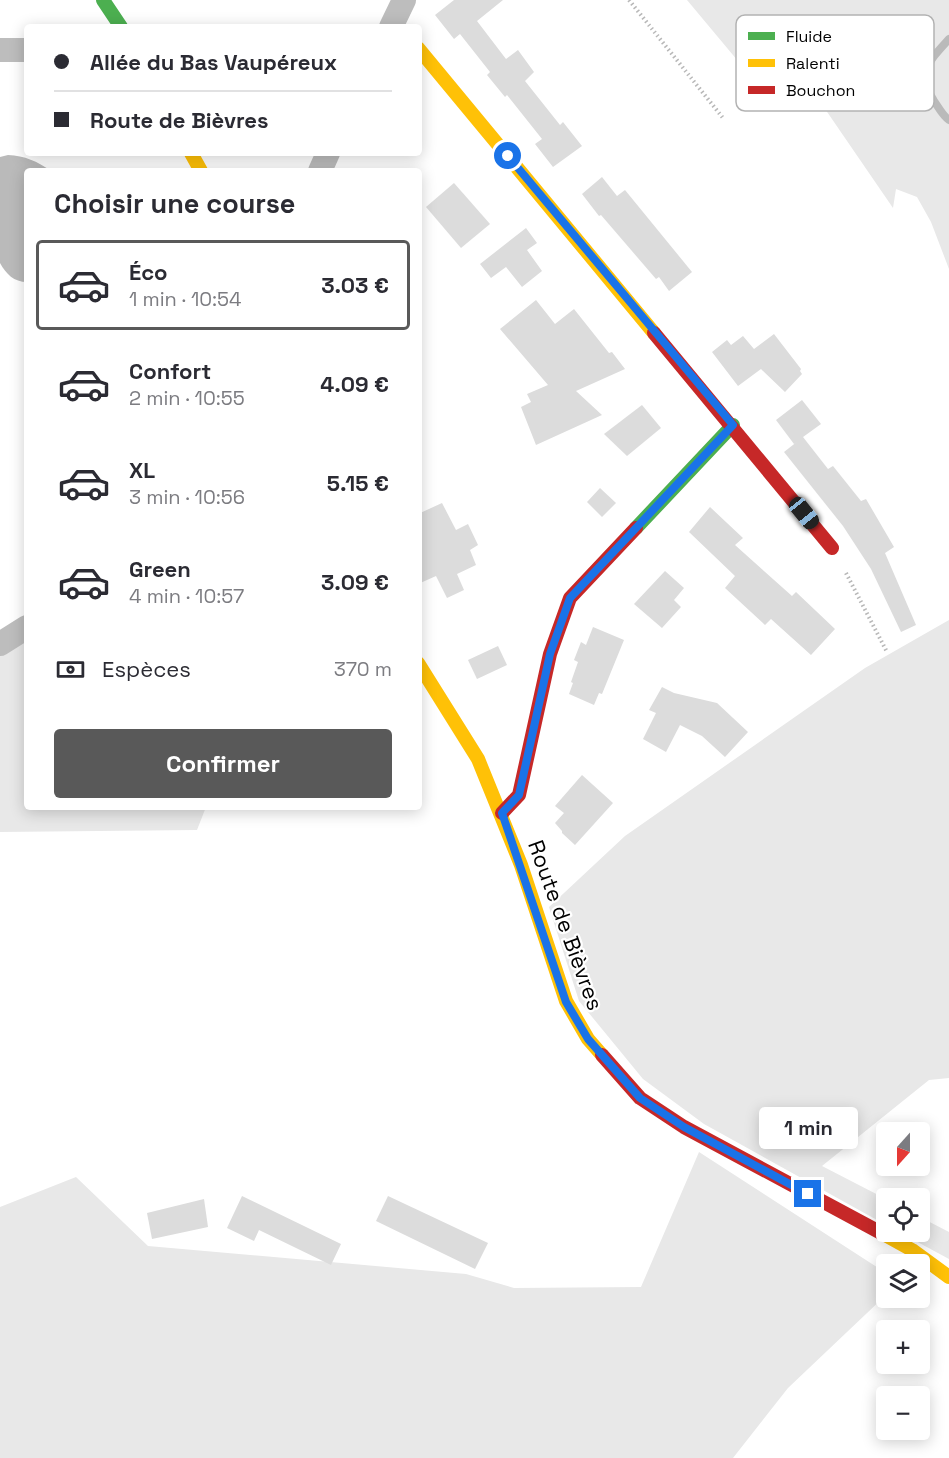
<!DOCTYPE html>
<html lang="fr">
<meta charset="utf-8">
<style>
body{margin:0;font-family:"Space Grotesk",sans-serif;background:#f2f2f3;color:#2b2b33;height:100vh;display:flex;flex-direction:column;font-size:22px;white-space:nowrap}
*{box-sizing:border-box;margin:0}
p{font-size:20px;color:#7c7c81}
.icon{flex:none;width:33px;height:33px;fill:none;stroke:currentColor;stroke-width:2;stroke-linecap:round;stroke-linejoin:round}
.map{position:relative;flex:1;overflow:hidden}
.sheet{position:absolute;left:24px;top:168px;width:398px;height:642px;display:flex;flex-direction:column;background:#fff;border-radius:6px;box-shadow:0 3px 15px #0003}
.sheet>*{flex:none}
.top-card{position:absolute;left:24px;top:24px;width:398px;height:132px;border-radius:6px;box-shadow:0 3px 15px #0003;display:grid;align-content:center;height:132px;padding:0 30px;background:#fff}
.needle{width:39px;rotate:201deg}
.fabs{position:absolute;left:876px;top:1122px;display:grid;gap:12px}
.fabs a{display:grid;place-items:center;width:54px;height:54px;border-radius:6px;background:#fff;box-shadow:0 3px 15px #0003;font-size:30px}
.end{position:absolute;width:27px;height:27px;margin:-14px;border:8px solid #1a73e8;background:#fff;box-shadow:0 0 0 3px #fff}
.from{border-radius:50%}
.bubble{position:absolute;height:42px;border-radius:6px;background:#fff;box-shadow:0 3px 15px #0003;font-size:20px;font-weight:700;line-height:42px;text-align:center}
.car{position:absolute;width:18px;height:36px;margin:-18px -9px;border-radius:8px;box-shadow:0 0 4px 2px #0007;background:linear-gradient(#222 24%,#8ab4d8 0 40%,#222 0 76%,#8ab4d8 0 86%,#222 0)}
.top-card b{display:flex;align-items:center;gap:21px;height:57px;font-size:22px}
.top-card b+b{border-top:2px solid #e1e1e2}
.top-card i{width:15px;height:15px;background:#2b2b33}
ul{padding:0;list-style:none}
li{display:flex;align-items:center;gap:18px;height:90px;margin:0 12px 9px;padding:0 18px;border:3px solid transparent;border-radius:6px}
li div{flex:1}
li b{display:block;font-size:22px}
li em{font-style:normal;font-weight:700}
li.active{border-color:#595959}
li>.icon{width:54px;height:54px;stroke-width:1.5}
h2{padding:0 30px;font-size:27px;line-height:72px}
.pay{display:flex;align-items:center;gap:15px;height:66px;padding:0 30px;font-size:22px}
.pay p{margin-inline-start:auto}
.button{display:flex;gap:12px;margin-top:auto;padding:12px 30px}
.button a{flex:1;height:69px;border-radius:6px;background:#595959;color:#fff;font-size:24px;font-weight:700;line-height:69px;text-align:center}
.map>svg:first-child{display:block}
.green{fill:#e8e8e8}
.water{fill:#bababa}
.lines{fill:none;stroke-linecap:round;stroke-linejoin:round}
.stream{stroke:#bababa;stroke-width:8}
.building{fill:#dcdcdc}
.path{stroke:#b8b8b8;stroke-width:4;stroke-dasharray:1.5 3;stroke-linecap:butt}
.street{stroke:#bdbdbd;stroke-width:24}
.fast{stroke:#4caf50;stroke-width:14}
.slow{stroke:#ffc107;stroke-width:14}
.jam{stroke:#c62828;stroke-width:14}
.route{stroke:#1a73e8;stroke-width:8}
.labels{text-anchor:middle;dominant-baseline:central;stroke-width:4.5;stroke-linejoin:round;paint-order:stroke}
.street-label{font-size:22px;fill:#000;stroke:#fff}
.key{fill:#fff;stroke:#b2b2b2;stroke-width:1.5}
.key-label{font-size:16px;fill:#000}
</style>
<div class="map">
<svg width="949" height="1458" viewBox="0 0 949 1458">
<rect width="100%" height="100%" fill="#fff"/>
<g class="green">
<polygon points="687,0 949,0 949,269 931,222 917,197 896,189 893,208 786,52 753,79"/>
<polygon points="949,620 949,1078 929,1080 822,1166 886,1199 886,1225 704,1124 643,1079 579,1001 549,907 625,836 865,668"/>
<polygon points="27,636 27,807 206,807 197,830 0,832 0,652"/>
<polygon points="699,1152 886,1273 886,1295 788,1388 733,1458 0,1458 0,1207 76,1177 148,1246 466,1274 514,1288 641,1287"/>
<polygon points="920,1217 949,1232 949,1259 899,1232 920,1232"/>
</g>
<path class="water" d="M8,155C25,156 37,161 51,171H27V282C14,282 6,274 0,263V157Z"/>
<g class="lines">
<path class="stream" d="M949,39C929,61 916,73 934,101C939,108 943,116 949,120"/>
</g>
<g class="building">
<polygon points="454,0 503,0 477,21 506,59 518,50 534,72 525,81 560,125 563,122 582,146 553,167 535,144 542,139 507,95 505,97 487,75 490,72 460,34 454,39 435,15"/>
<polygon points="602,177 617,196 625,190 692,272 669,291 659,277 656,279 601,215 599,216 582,194"/>
<polygon points="454,183 490,224 461,248 426,207"/>
<polygon points="526,228 537,243 527,250 542,271 522,287 506,267 491,278 480,264"/>
<polygon points="536,300 555,324 574,309 609,353 612,352 625,369 576,391 602,415 536,445 521,407 531,402 527,394 548,385 500,329"/>
<polygon points="774,334 801,369 800,371 802,374 785,392 761,369 738,386 712,352 727,340 731,345 743,336 754,349"/>
<polygon points="802,400 821,424 803,437 828,469 833,466 861,501 866,499 894,547 885,553 916,625 901,632 871,569 843,526 784,452 798,441 794,444 776,420"/>
<polygon points="642,405 661,428 627,456 604,434"/>
<polygon points="600,488 616,503 602,517 587,502"/>
<polygon points="442,503 456,530 468,524 478,545 470,550 476,565 457,574 464,590 447,598 436,576 418,584 418,514"/>
<polygon points="710,507 743,538 735,545 792,596 796,592 835,629 811,655 771,619 765,625 725,588 735,576 689,532"/>
<polygon points="665,571 684,588 674,600 681,607 662,628 634,604"/>
<polygon points="593,627 624,640 602,694 599,693 594,705 569,694 573,683 571,682 578,662 574,660 581,642 586,645"/>
<polygon points="498,646 507,665 477,679 468,660"/>
<polygon points="662,687 674,693 717,703 748,732 725,757 702,736 680,725 666,752 643,739 656,713 649,710"/>
<polygon points="582,775 613,803 575,845 562,833 562,831 555,823 564,813 555,806"/>
<polygon points="242,1196 341,1244 331,1265 259,1230 254,1241 227,1228"/>
<polygon points="388,1196 488,1243 475,1269 376,1221"/>
<polygon points="204,1199 208,1227 152,1239 147,1213"/>
</g>
<g class="lines">
<g class="path">
<polyline points="629,0 723,118"/>
<polyline points="846,573 887,652"/>
</g>
<g class="street">
<polyline points="391,27 404,0"/>
<polyline points="0,50 27,50"/>
<polyline points="320,171 328,153"/>
<polyline points="0,644 27,627"/>
</g>
<g class="fast">
<polyline points="103,0 121,27"/>
<polyline points="636,528 733,425"/>
</g>
<g class="slow">
<polyline points="418,48 654,333"/>
<polyline points="191,153 201,171"/>
<polyline points="418,663 478,759 521,865 566,1001 588,1039 602,1055"/>
<polyline points="885,1235 912,1250 949,1277"/>
</g>
<g class="jam">
<polyline points="654,333 832,548"/>
<polyline points="502,813 519,795 550,654 570,598 636,528"/>
<polyline points="602,1055 640,1098 684,1127 885,1235"/>
</g>
</g>
<g class="lines">
<polyline class="route" points="508,156 733,425 570,598 550,654 519,795 502,813 566,1002 588,1039 640,1098 684,1127 808,1194"/>
</g>
<g class="labels">
<g class="street-label">
<text transform="translate(566 925) rotate(70)">Route de Bièvres</text>
</g>
</g>
<rect x="736" y="15" width="198" height="96" rx="9" class="key"/>
<rect x="748" y="32" width="27" height="8" fill="#4caf50"/>
<rect x="748" y="59" width="27" height="8" fill="#ffc107"/>
<rect x="748" y="86" width="27" height="8" fill="#c62828"/>
<g class="key-label">
<text x="786" y="42">Fluide</text>
<text x="786" y="69">Ralenti</text>
<text x="786" y="96">Bouchon</text>
</g>
</svg>
<div class="fabs">
<a><svg class="needle" viewBox="-14 -14 28 28"><path d="M0-13l5 13h-10z" fill="#e53935"/><path d="M0 13l5-13h-10z" fill="#7c7c81"/></svg></a>
<a><svg class="icon" aria-label="locate" viewBox="0 0 24 24"><circle cx="12" cy="12" r="6"/><path d="M12 2v4M12 18v4M2 12h4M18 12h4"/></svg></a>
<a><svg class="icon" aria-label="layers" viewBox="0 0 24 24"><path d="M12 4l9 5-9 5-9-5zM3 14l9 5 9-5"/></svg></a>
<a>+</a>
<a>−</a>
</div>
<i class="end from" style="left:508px;top:156px"></i>
<i class="end" style="left:808px;top:1194px"></i>
<div class="bubble" style="left:759px;top:1107px;width:99px">1 min</div>
<i class="car" style="left:804px;top:513px;rotate:141deg"></i>
<div class="top-card">
<b><i class="from"></i>Allée du Bas Vaupéreux</b>
<b><i></i>Route de Bièvres</b>
</div>
<section class="sheet">
<h2>Choisir une course</h2>
<ul>
<li class="active"><svg class="icon" aria-label="car" viewBox="0 0 24 24"><path d="M5 17H2v-5l4-1 3-4h7l3 4 3 1v5h-3M9 17h6M6 11h13"/><circle cx="7" cy="17" r="2"/><circle cx="17" cy="17" r="2"/></svg><div><b>Éco</b><p>1 min · 10:54</p></div><em>3.03 €</em></li>
<li><svg class="icon" aria-label="car" viewBox="0 0 24 24"><path d="M5 17H2v-5l4-1 3-4h7l3 4 3 1v5h-3M9 17h6M6 11h13"/><circle cx="7" cy="17" r="2"/><circle cx="17" cy="17" r="2"/></svg><div><b>Confort</b><p>2 min · 10:55</p></div><em>4.09 €</em></li>
<li><svg class="icon" aria-label="car" viewBox="0 0 24 24"><path d="M5 17H2v-5l4-1 3-4h7l3 4 3 1v5h-3M9 17h6M6 11h13"/><circle cx="7" cy="17" r="2"/><circle cx="17" cy="17" r="2"/></svg><div><b>XL</b><p>3 min · 10:56</p></div><em>5.15 €</em></li>
<li><svg class="icon" aria-label="car" viewBox="0 0 24 24"><path d="M5 17H2v-5l4-1 3-4h7l3 4 3 1v5h-3M9 17h6M6 11h13"/><circle cx="7" cy="17" r="2"/><circle cx="17" cy="17" r="2"/></svg><div><b>Green</b><p>4 min · 10:57</p></div><em>3.09 €</em></li>
</ul>
<div class="pay"><svg class="icon" aria-label="cash" viewBox="0 0 24 24"><path d="M3 7h18v10H3z"/><circle cx="12" cy="12" r="2"/></svg>Espèces<p>370 m</p></div>
<div class="button"><a>Confirmer</a></div>
</section>
</div>
